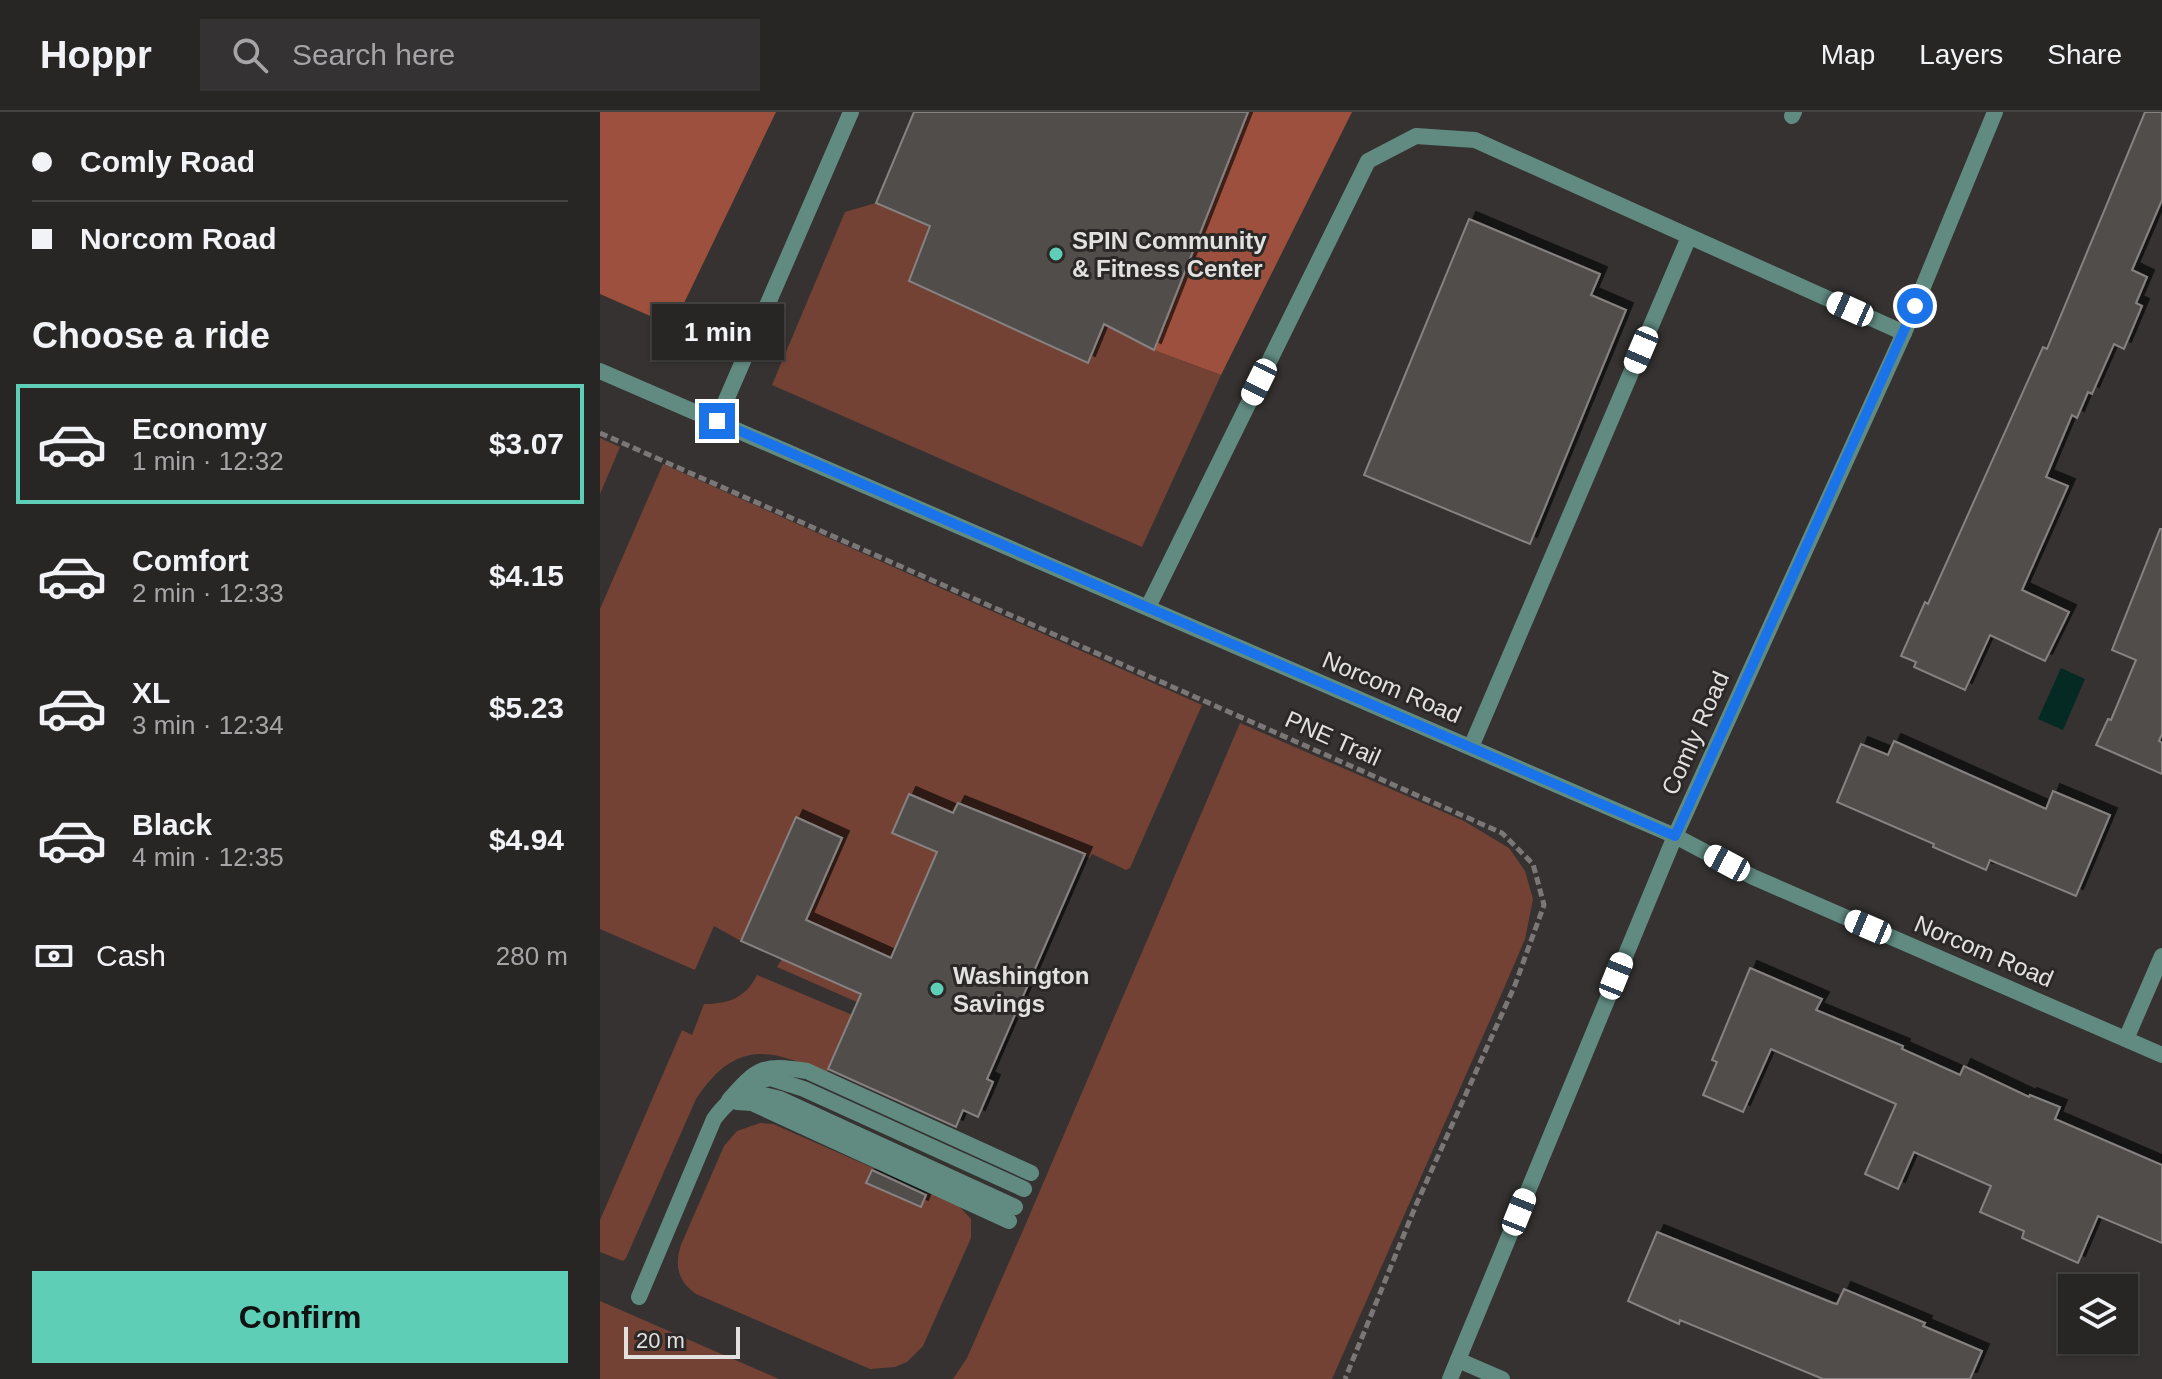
<!DOCTYPE html>
<meta charset="utf-8">
<style>
body{margin:0;font-family:Helvetica,sans-serif;background:#343232;color:#f1f3f6;height:100vh;display:flex;flex-direction:column;font-size:30px;white-space:nowrap}
*{box-sizing:border-box;margin:0}
p{font-size:26px;color:#a5a5a7}
.icon{flex:none;width:44px;height:44px;fill:none;stroke:currentColor;stroke-width:2;stroke-linecap:round;stroke-linejoin:round}
.map{position:relative;flex:1;overflow:hidden}
.drawer{display:flex;flex-direction:column;background:#282625;width:600px}
.drawer>*{flex:none}
.banner{display:grid;align-content:center;height:176px;padding:0 32px;background:#282625}
.controls{position:absolute;left:1458px;top:1162px;display:grid;gap:16px}
.controls a{display:grid;place-items:center;width:80px;height:80px;border-radius:0px;background:#282625;box-shadow:0 2px 6px #0004,0 0 0 2px #444342;font-size:40px}
.scale{position:absolute;left:24px;bottom:20px;width:116px;box-sizing:border-box;padding-left:8px;border:4px solid #e3e1e0;border-top:0;font-size:22px;line-height:28px;white-space:nowrap;color:#e3e1e0;-webkit-text-stroke:6px #2b2827;paint-order:stroke}
.end{position:absolute;width:36px;height:36px;margin:-18px;border:10px solid #1a73e8;background:#fff;box-shadow:0 0 0 4px #fff}
.from{border-radius:50%}
.bubble{position:absolute;height:56px;border-radius:0px;background:#282625;box-shadow:0 2px 6px #0004,0 0 0 2px #444342;font-size:26px;font-weight:700;line-height:56px;text-align:center}
.car{position:absolute;width:24px;height:48px;margin:-24px -12px;border-radius:10px;box-shadow:0 0 6px 2px #0007;background:linear-gradient(#fff 24%,#345 0 40%,#fff 0 76%,#345 0 86%,#fff 0)}
.banner b{display:flex;align-items:center;gap:28px;height:76px;font-size:30px}
.banner b+b{border-top:2px solid #444342}
.banner i{width:20px;height:20px;background:#f1f3f6}
ul{padding:0;list-style:none}
li{display:flex;align-items:center;gap:24px;height:120px;margin:0 16px 12px;padding:0 16px;border:4px solid transparent;border-radius:0px}
li div{flex:1}
li b{display:block;font-size:30px}
li em{font-style:normal;font-weight:700}
li.current{border-color:#5eceb7}
li>.icon{width:72px;height:72px;stroke-width:1.5}
h2{padding:0 32px;font-size:36px;line-height:96px}
.pay{display:flex;align-items:center;gap:20px;height:88px;padding:0 32px;font-size:30px}
.pay p{margin-inline-start:auto}
.cta{display:flex;gap:16px;margin-top:auto;padding:16px 32px}
.cta a{flex:1;height:92px;border-radius:0px;background:#5eceb7;color:#111;font-size:32px;font-weight:700;line-height:92px;text-align:center}
header{display:flex;align-items:center;gap:48px;box-sizing:border-box;height:112px;padding:0 40px;background:#282625;border-bottom:2px solid #444342}
header strong{font-size:38px}
nav{display:flex;gap:44px;margin-inline-start:auto;font-size:28px}
.search{width:560px;height:72px;background:#343232;display:flex;align-items:center;gap:20px;box-sizing:border-box;padding:0 28px;border-radius:0px;color:#a5a5a7;font-size:30px}
main{display:flex;flex:1;min-height:0}
.map>svg:first-child{display:block}
.green{fill:#744235}
.forest{fill:#9d503d}
.water{fill:#052a23}
.building{fill:#514d4c;stroke:#868281;stroke-width:2;filter:url(#shadow)}
.lines{fill:none;stroke-linecap:round;stroke-linejoin:round}
.path{stroke:#7a7776;stroke-width:5;stroke-dasharray:8 4;stroke-linecap:butt}
.service{stroke:#618b81;stroke-width:16}
.minor{stroke:#618b81;stroke-width:16}
.tertiary{stroke:#618b81;stroke-width:16}
.route{stroke:#1a73e8;stroke-width:10}
.poi-dot{fill:#5eceb7;stroke:#2b2827;stroke-width:3}
.labels{text-anchor:middle;dominant-baseline:central;stroke-width:6;stroke-linejoin:round;paint-order:stroke}
.poi-label{font-size:24px;font-weight:bold;fill:#e3e1e0;stroke:#2b2827;text-anchor:start}
.street-label{font-size:24px;fill:#e3e1e0;stroke:#2b2827}
</style>
<header>
<strong>Hoppr</strong>
<div class="search"><svg class="icon" aria-label="search" viewBox="0 0 24 24"><circle cx="10" cy="10" r="6"/><path d="M15 15l6 6"/></svg>Search here</div>
<nav><a>Map</a><a>Layers</a><a>Share</a></nav>
</header>
<main>
<section class="drawer">
<div class="banner">
<b><i class="from"></i>Comly Road</b>
<b><i></i>Norcom Road</b>
</div>
<h2>Choose a ride</h2>
<ul>
<li class="current"><svg class="icon" aria-label="car" viewBox="0 0 24 24"><path d="M5 17H2v-5l4-1 3-4h7l3 4 3 1v5h-3M9 17h6M6 11h13"/><circle cx="7" cy="17" r="2"/><circle cx="17" cy="17" r="2"/></svg><div><b>Economy</b><p>1 min · 12:32</p></div><em>$3.07</em></li>
<li><svg class="icon" aria-label="car" viewBox="0 0 24 24"><path d="M5 17H2v-5l4-1 3-4h7l3 4 3 1v5h-3M9 17h6M6 11h13"/><circle cx="7" cy="17" r="2"/><circle cx="17" cy="17" r="2"/></svg><div><b>Comfort</b><p>2 min · 12:33</p></div><em>$4.15</em></li>
<li><svg class="icon" aria-label="car" viewBox="0 0 24 24"><path d="M5 17H2v-5l4-1 3-4h7l3 4 3 1v5h-3M9 17h6M6 11h13"/><circle cx="7" cy="17" r="2"/><circle cx="17" cy="17" r="2"/></svg><div><b>XL</b><p>3 min · 12:34</p></div><em>$5.23</em></li>
<li><svg class="icon" aria-label="car" viewBox="0 0 24 24"><path d="M5 17H2v-5l4-1 3-4h7l3 4 3 1v5h-3M9 17h6M6 11h13"/><circle cx="7" cy="17" r="2"/><circle cx="17" cy="17" r="2"/></svg><div><b>Black</b><p>4 min · 12:35</p></div><em>$4.94</em></li>
</ul>
<div class="pay"><svg class="icon" aria-label="cash" viewBox="0 0 24 24"><path d="M3 7h18v10H3z"/><circle cx="12" cy="12" r="2"/></svg>Cash<p>280 m</p></div>
<div class="cta"><a>Confirm</a></div>
</section>
<div class="map">
<svg width="1562" height="1267" viewBox="0 0 1562 1267">
<defs>
<filter id="shadow"><feDropShadow dx="7" dy="-7" stdDeviation="0" flood-color="#0009"/></filter>
</defs>
<rect width="100%" height="100%" fill="#353231"/>
<g class="green">
<polygon points="276,91 330,114 309,170 487,251 504,212 554,238 621,263 542,435 172,273 245,100"/>
<polygon points="0,326 20,335 0,382"/>
<polygon points="63,352 602,593 530,756 526,758 492,742 489,746 425,716 419,727 407,712 359,691 353,701 309,682 292,721 337,740 291,846 206,808 196,705 141,829 114,814 95,858 0,817 0,497"/>
<polygon points="640,611 864,709 909,736 925,759 933,787 925,827 898,890 732,1267 353,1267 367,1246 421,1123"/>
<polygon points="182,847 316,907 298,908 177,855"/>
<path d="M157,863L293,920L250,909L226,963C170,934 134,929 96,987L26,1146L23,1149L0,1140V1108L82,918L92,923L104,892C128,892 146,886 157,863Z"/>
<path d="M160,1011L173,1012L273,1056L267,1072L320,1095L327,1080L357,1092L371,1107V1126L323,1234L307,1250L295,1255L270,1257L96,1182C78,1169 74,1154 81,1133L124,1034L137,1019Z"/>
<polygon points="0,1189 179,1267 0,1267"/>
</g>
<g class="forest">
<polygon points="0,0 176,0 73,214 0,182"/>
<polygon points="648,0 752,0 621,263 554,238"/>
</g>
<polygon class="water" points="1461,556 1485,567 1463,618 1438,607"/>
<g class="building">
<polygon points="314,0 648,0 554,238 504,212 488,251 309,169 330,114 276,91"/>
<polygon points="1545,0 1562,0 1562,88 1532,158 1547,165 1536,191 1542,194 1524,237 1514,232 1492,282 1488,280 1477,306 1472,303 1446,365 1468,374 1422,478 1469,500 1445,549 1390,523 1365,578 1314,555 1316,550 1301,544 1325,490 1328,492 1443,235 1447,237"/>
<polygon points="869,107 1000,162 991,183 1026,198 930,432 764,363"/>
<polygon points="1560,417 1562,417 1562,622 1559,629 1562,631 1562,662 1496,633 1508,607 1511,608 1536,548 1512,538"/>
<polygon points="1294,629 1446,697 1453,679 1510,703 1476,784 1390,748 1386,758 1333,735 1334,732 1237,690 1261,632 1288,643"/>
<polygon points="309,682 353,701 358,691 485,742 387,967 393,970 378,1005 363,998 356,1015 228,957 261,882 141,829 196,705 242,726 206,808 291,846 337,740 292,721"/>
<polygon points="1150,856 1222,887 1216,898 1303,934 1302,937 1360,963 1364,954 1429,985 1430,983 1460,995 1455,1007 1562,1053 1562,1131 1498,1104 1478,1151 1422,1126 1424,1119 1380,1100 1391,1074 1314,1040 1298,1077 1265,1062 1296,992 1171,937 1143,1000 1103,983 1117,950 1112,948"/>
<polygon points="272,1058 326,1083 321,1095 266,1071"/>
<polygon points="1057,1120 1233,1191 1237,1192 1244,1177 1325,1211 1323,1214 1382,1239 1370,1267 1223,1267 1080,1208 1079,1212 1028,1189"/>
</g>
<g class="lines">
<polyline class="path" points="0,321 902,721 933,752 944,793 915,873 816,1093 745,1267"/>
<g class="service">
<polyline points="1192,4 1194,0"/>
<polyline points="117,309 251,0"/>
<polyline points="548,495 768,49 816,24 875,28 1304,221"/>
<polyline points="871,635 1089,125"/>
<polyline points="155,970 170,966 204,977 424,1077"/>
<path d="M129,988C158,955 163,952 207,959L431,1061"/>
<polyline points="137,990 152,991 409,1109"/>
<path d="M39,1185L114,1007C136,978 146,978 180,987L415,1095"/>
</g>
<g class="minor">
<polyline points="1075,724 1153,765 1562,943"/>
<polyline points="1526,927 1562,844"/>
<polyline points="858,1248 902,1267"/>
</g>
<g class="tertiary">
<polyline points="0,259 1075,724"/>
<polyline points="850,1267 1075,724 1304,221 1395,0"/>
</g>
</g>
<g class="lines">
<polyline class="route" points="117,309 1075,724 1315,194"/>
</g>
<g class="poi-dot">
<circle cx="456" cy="142" r="8"/>
<circle cx="337" cy="877" r="8"/>
</g>
<g class="labels">
<g class="poi-label">
<text x="472" y="128">SPIN Community<tspan x="472" dy="28">&amp; Fitness Center</tspan></text>
<text x="353" y="863">Washington<tspan x="353" dy="28">Savings</tspan></text>
</g>
<g class="street-label">
<text transform="translate(792 575) rotate(23)">Norcom Road</text>
<text transform="translate(1095 621) rotate(-66)">Comly Road</text>
<text transform="translate(733 626) rotate(24)">PNE Trail</text>
<text transform="translate(1384 839) rotate(23)">Norcom Road</text>
</g>
</g>
</svg>
<div class="controls">
<a><svg class="icon" aria-label="layers" viewBox="0 0 24 24"><path d="M12 4l9 5-9 5-9-5zM3 14l9 5 9-5"/></svg></a>
</div>
<div class="scale">20 m</div>
<i class="end from" style="left:1315px;top:194px"></i>
<i class="end" style="left:117px;top:309px"></i>
<div class="bubble" style="left:52px;top:192px;width:132px">1 min</div>
<i class="car" style="left:1250px;top:197px;rotate:294deg"></i>
<i class="car" style="left:1041px;top:238px;rotate:203deg"></i>
<i class="car" style="left:659px;top:270px;rotate:206deg"></i>
<i class="car" style="left:1127px;top:751px;rotate:298deg"></i>
<i class="car" style="left:1268px;top:815px;rotate:293deg"></i>
<i class="car" style="left:1016px;top:864px;rotate:22deg"></i>
<i class="car" style="left:919px;top:1100px;rotate:22deg"></i>
</div>
</main>
